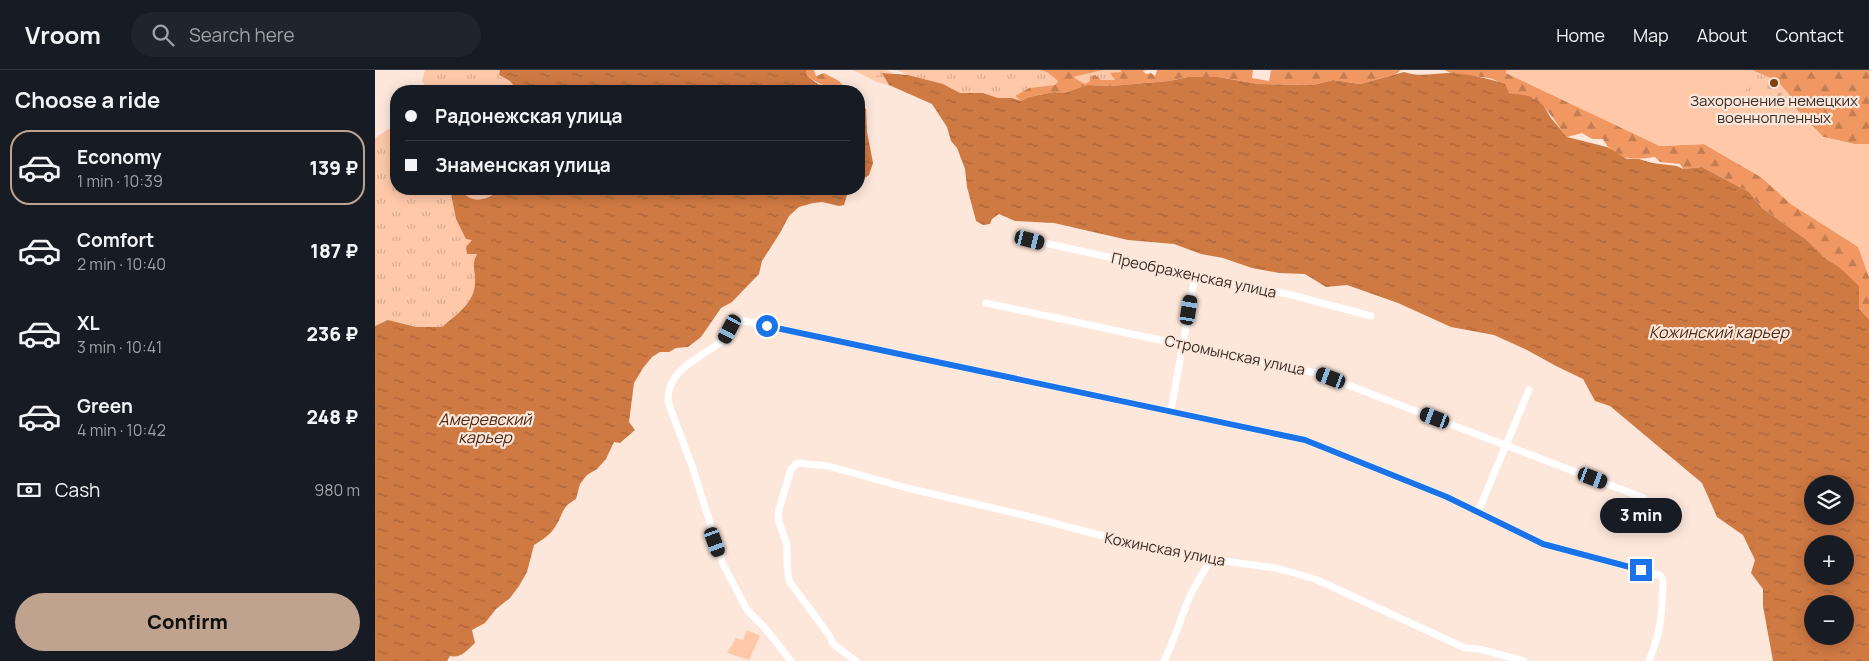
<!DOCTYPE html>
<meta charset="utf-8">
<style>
body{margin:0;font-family:Manrope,sans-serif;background:#20242c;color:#f1f3f6;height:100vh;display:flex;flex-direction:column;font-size:19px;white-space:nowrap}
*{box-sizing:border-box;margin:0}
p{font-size:16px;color:#9ea1a6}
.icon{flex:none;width:28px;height:28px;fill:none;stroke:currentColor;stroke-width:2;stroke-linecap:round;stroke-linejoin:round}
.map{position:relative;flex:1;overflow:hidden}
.panel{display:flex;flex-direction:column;background:#171b24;width:375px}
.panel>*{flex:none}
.hud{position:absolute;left:15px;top:15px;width:475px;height:110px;border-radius:20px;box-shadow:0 2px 12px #0003;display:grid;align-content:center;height:110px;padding:0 15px;background:#171b24}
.buttons{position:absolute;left:1429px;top:405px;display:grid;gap:10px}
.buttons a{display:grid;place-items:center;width:50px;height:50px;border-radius:50%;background:#171b24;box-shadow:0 2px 12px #0003;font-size:25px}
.end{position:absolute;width:22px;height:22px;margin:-11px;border:6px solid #1a73e8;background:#fff;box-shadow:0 0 0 2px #fff}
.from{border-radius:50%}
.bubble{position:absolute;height:35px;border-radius:18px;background:#171b24;box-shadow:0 2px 12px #0003;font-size:16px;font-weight:800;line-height:35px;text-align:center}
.car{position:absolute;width:15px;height:30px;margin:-15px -8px;border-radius:6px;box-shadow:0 0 4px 1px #0007;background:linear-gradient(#222 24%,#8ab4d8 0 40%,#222 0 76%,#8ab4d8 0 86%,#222 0)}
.hud b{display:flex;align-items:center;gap:18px;height:48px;font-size:19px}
.hud b+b{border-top:1px solid #363941}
.hud i{width:12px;height:12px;background:#f1f3f6}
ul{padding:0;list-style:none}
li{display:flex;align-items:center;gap:15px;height:75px;margin:0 10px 8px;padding:0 5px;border:2px solid transparent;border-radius:20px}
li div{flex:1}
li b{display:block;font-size:19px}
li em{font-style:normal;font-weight:800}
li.current{border-color:#c0a38e}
li>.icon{width:45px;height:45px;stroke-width:1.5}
h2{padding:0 15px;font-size:22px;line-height:60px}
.pay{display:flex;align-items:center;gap:12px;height:55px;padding:0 15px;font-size:19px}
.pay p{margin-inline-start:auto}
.action{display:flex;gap:10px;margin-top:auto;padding:10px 15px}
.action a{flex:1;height:58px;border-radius:30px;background:#c0a38e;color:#111;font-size:20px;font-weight:800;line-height:58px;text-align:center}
header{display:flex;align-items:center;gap:30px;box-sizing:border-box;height:70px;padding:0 25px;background:#171b24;border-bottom:1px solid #363941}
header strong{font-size:24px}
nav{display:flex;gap:28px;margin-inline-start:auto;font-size:18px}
.search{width:350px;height:45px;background:#20242c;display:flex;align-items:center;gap:12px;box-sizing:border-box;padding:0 18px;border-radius:28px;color:#9ea1a6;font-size:19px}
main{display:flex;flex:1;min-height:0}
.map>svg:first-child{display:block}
.grass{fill:url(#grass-tufts)}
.forest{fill:url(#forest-firs)}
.wetland{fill:url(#wetland-marsh)}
.cemetery{fill:url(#cemetery-stones)}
.garden{fill:#fec8a9}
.water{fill:url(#water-ripples);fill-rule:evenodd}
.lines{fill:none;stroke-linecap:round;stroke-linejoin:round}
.minor{stroke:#fff;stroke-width:7}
.route{stroke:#1a73e8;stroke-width:6}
.poi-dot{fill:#834110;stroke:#fde7db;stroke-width:2}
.labels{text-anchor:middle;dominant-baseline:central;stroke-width:4.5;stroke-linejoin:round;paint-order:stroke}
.poi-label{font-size:15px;fill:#382e28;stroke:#fde7db}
.street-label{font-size:15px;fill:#382e28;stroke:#fde7db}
.water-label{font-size:16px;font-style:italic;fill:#4c2912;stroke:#fde7db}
</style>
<header>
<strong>Vroom</strong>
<div class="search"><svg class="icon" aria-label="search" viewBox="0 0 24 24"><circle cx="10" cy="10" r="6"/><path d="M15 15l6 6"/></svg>Search here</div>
<nav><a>Home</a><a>Map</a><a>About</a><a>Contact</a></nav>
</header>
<main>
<section class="panel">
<h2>Choose a ride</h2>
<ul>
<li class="current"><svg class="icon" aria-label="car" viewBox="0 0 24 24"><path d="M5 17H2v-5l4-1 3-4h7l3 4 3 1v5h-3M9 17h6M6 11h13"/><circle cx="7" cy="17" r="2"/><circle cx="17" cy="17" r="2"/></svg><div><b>Economy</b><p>1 min · 10:39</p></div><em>139 ₽</em></li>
<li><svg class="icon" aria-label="car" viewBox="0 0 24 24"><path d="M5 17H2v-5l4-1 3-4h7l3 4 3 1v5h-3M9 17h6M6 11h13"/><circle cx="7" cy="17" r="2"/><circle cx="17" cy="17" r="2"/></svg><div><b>Comfort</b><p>2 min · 10:40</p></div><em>187 ₽</em></li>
<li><svg class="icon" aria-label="car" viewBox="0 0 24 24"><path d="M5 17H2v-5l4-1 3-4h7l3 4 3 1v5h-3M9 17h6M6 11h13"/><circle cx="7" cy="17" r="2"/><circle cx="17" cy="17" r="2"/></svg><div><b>XL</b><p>3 min · 10:41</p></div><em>236 ₽</em></li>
<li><svg class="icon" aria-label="car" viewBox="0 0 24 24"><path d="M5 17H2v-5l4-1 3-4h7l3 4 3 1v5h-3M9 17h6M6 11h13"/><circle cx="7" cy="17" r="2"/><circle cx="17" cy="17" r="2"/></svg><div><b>Green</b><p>4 min · 10:42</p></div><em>248 ₽</em></li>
</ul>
<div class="pay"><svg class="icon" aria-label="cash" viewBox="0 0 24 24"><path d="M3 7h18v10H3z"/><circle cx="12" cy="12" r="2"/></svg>Cash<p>980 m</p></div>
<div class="action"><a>Confirm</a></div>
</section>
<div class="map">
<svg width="1494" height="591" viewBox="0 0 1494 591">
<defs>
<pattern id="grass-tufts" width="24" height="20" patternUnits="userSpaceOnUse" patternTransform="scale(1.25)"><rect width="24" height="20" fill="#fec8a9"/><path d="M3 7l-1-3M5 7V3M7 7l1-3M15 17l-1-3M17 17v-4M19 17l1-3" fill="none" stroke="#daac91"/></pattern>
<pattern id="forest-firs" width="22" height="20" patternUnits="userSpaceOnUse" patternTransform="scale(1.25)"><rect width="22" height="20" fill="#f19862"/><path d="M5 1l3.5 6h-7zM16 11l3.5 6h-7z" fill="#c47c51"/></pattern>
<pattern id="wetland-marsh" width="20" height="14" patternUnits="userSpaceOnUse" patternTransform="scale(1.25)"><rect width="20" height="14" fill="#fec8a9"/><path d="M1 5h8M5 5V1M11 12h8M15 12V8" fill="none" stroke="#daac91"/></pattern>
<pattern id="cemetery-stones" width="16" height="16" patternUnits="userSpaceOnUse" patternTransform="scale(1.25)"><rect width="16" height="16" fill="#fec8a9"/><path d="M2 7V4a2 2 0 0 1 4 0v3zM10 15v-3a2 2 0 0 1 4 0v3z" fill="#daac91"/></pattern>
<pattern id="water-ripples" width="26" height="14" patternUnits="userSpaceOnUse" patternTransform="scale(1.25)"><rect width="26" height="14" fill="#cf7943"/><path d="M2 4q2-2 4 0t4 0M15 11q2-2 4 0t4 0" fill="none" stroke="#a96438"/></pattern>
</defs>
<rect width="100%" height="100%" fill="#fde7db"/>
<g class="grass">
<polygon points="50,0 125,0 124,6 135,11 143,21 53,21 47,11"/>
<polygon points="522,0 664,0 672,2 683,11 680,15 654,18 641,26 646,31 637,28 623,28 608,23 585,23 568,14 533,5"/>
<polygon points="728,0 746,0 746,2 740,3 740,10 716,11 710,14 697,7"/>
<polygon points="1383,3 1402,11 1413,23 1392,47 1363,29"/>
<path d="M21,54V119H75L81,149L97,170L103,184C96,196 99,198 100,210C101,232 82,244 67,257H41L13,250L0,256V68Z"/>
<path d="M84,119H126C111,131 98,135 84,119Z"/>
</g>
<g class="forest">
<path d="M431,0H439L441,6L449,3L464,11L472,20L479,21C463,21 446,16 432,6Z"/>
<polygon points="664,0 728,0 698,7 710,14 715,11 715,6 720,5 726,10 740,10 735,3 746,2 746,0 772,0 768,1 771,4 776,3 780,6 782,0 878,0 877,8 894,11 896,0 1026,0 1021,4 985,14 958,10 938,15 884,14 843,7 813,7 794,11 736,16 712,15 689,23 679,22 654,27 646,31 640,26 654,18 680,15 683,11 672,2"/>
<path d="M1070,0H1132L1131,3L1285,76L1329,74L1386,107L1416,134L1484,177L1494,207V249L1484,239L1464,197L1450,188L1432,170L1387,138L1374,122L1327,97L1308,99L1305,94L1285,92L1280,87C1258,90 1239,91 1228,69H1217L1207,63L1192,67C1181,54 1172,35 1156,28C1149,24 1140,26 1133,22C1129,20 1127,14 1122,11C1110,4 1079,8 1070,0Z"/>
<polygon points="1377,0 1494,0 1494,74 1479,74 1448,67 1416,33 1413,23 1402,11"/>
</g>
<polygon class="wetland" points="478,0 511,0 519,3 508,3 514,15 502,12"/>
<polygon class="cemetery" points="1390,7 1400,12 1409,22 1401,33 1381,19"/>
<g class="garden">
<polygon points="1132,0 1377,0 1383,3 1363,30 1392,47 1413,23 1416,33 1448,67 1479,74 1494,74 1494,207 1483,177 1416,134 1386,107 1329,74 1285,76 1131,3"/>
<polygon points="372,560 385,566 374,590 352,583 361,568 368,570"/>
</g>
<g class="water">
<polygon points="125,0 431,0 432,6 443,14 468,21 143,21 135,11 124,5"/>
<path d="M1029,2C1043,7 1058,4 1072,3C1091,3 1112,8 1130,14L1134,23L1154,26L1168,35L1176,48L1192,67L1232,77L1252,89H1264L1277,93L1302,96L1308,99L1327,97L1374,122L1387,138L1432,170L1450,188L1464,197L1484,216V239L1494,249V591H1398L1388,536V519L1376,503L1380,490L1368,465L1342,447L1327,413L1235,336L1220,331L1208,309L1181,296L1152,280L1119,265L1076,257L1023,233L972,215L951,217L930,204L904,203L877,198L848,188L826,184L799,174L753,170L679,153L640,151L624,144L617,149L615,154L608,155L601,151L592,117L590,99L582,78L576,71L572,57L557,34L514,15L507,3L533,5L568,14L585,23H608L623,28H637L646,31L654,27L679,22L689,23L712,15L736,16L794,11L813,7H843L884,14L938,15L958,10L985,14ZM1438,414H1470V446H1438ZM1438,474H1470V506H1438ZM1438,534H1470V566H1438Z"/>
<polygon points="484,32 491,39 492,62 498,93 494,105 484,112"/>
<path d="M75,119H84C98,135 111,131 126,119H476L473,122L469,135L464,136L447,132L438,133L424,137L414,146L405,163L387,191L384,204L357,232L346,238L326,267L313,277L301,278L294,282H285L277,287L268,298L259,313L254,352L260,360L245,373L239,372L231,389L222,399L212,405L205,414L201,429C185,438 189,444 180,457C174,466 167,470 159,475L152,502L144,516L135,528L121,539L110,553L97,560L100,573C92,580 86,589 75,586L72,591H0V256L13,250L41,257H67C82,244 101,232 100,210C100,198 96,196 102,184H92L91,177L97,170L91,169L81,149Z"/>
</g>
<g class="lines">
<g class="minor">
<polyline points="642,167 820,206 917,225 996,246"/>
<polyline points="611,233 941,303 1269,428"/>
<polyline points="796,341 820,206"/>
<polyline points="1103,442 1154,320"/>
<path d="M416,591L389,557L372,540L348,494L318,399L293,332C292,297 326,289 348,270C354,265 357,256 360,249L930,370L1072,427L1168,474L1284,505L1287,508L1288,512C1287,545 1286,561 1274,591"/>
<polyline points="481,591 458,574 454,565 414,511 412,495 412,475 404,452 403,443 416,399 422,393 453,396 532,418 652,446 728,466 834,489 901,498 940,509 1090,578 1104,579 1149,591"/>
<path d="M789,591C800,569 806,546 816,524C821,512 831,502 834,489"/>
</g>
</g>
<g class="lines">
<polyline class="route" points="392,256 930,370 1072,427 1168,474 1266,500"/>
</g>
<circle class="poi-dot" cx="1399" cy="13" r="5"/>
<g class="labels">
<g class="poi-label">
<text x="1399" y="30">Захоронение немецких<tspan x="1399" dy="17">военнопленных</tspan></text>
</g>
<g class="street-label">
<text transform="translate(819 205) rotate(12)">Преображенская улица</text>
<text transform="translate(860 285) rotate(12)">Стромынская улица</text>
<text transform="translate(790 479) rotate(11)">Кожинская улица</text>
</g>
<g class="water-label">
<text x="1344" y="262">Кожинский карьер</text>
<text x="110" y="349">Амеревский<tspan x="110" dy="18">карьер</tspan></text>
</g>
</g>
</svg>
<div class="buttons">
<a><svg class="icon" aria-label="layers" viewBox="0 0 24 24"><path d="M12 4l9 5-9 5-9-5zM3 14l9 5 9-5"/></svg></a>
<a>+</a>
<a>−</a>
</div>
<i class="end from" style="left:392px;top:256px"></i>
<i class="end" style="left:1266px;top:500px"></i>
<div class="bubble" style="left:1225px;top:428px;width:82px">3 min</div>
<i class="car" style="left:655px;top:170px;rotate:104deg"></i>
<i class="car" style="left:814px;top:240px;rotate:9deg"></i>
<i class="car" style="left:355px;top:259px;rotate:208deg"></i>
<i class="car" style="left:956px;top:308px;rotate:291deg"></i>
<i class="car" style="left:1060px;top:348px;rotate:291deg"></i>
<i class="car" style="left:1218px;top:408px;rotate:111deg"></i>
<i class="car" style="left:340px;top:472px;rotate:160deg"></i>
<div class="hud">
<b><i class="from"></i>Радонежская улица</b>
<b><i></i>Знаменская улица</b>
</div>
</div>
</main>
